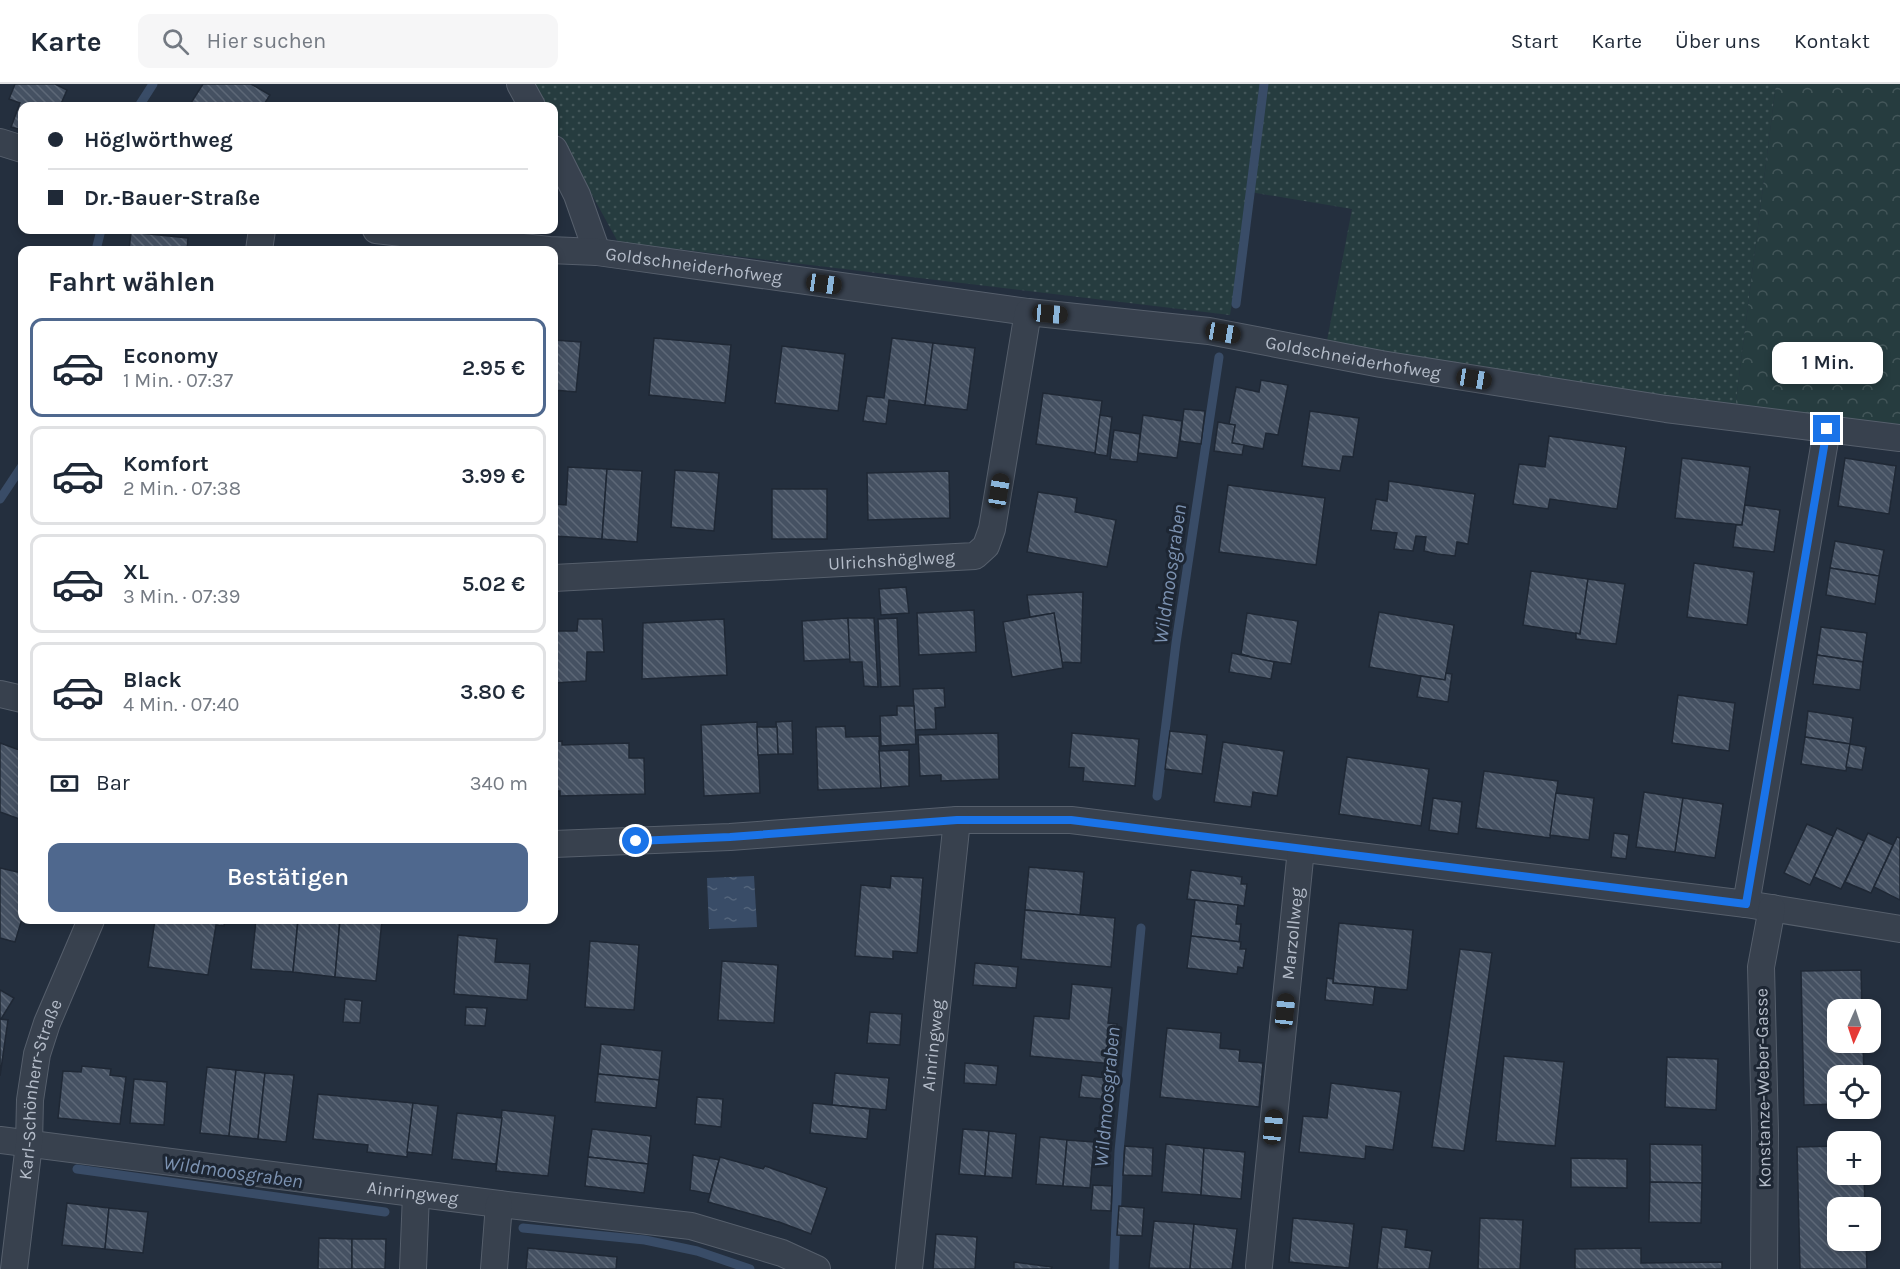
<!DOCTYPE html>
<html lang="de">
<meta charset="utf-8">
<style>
body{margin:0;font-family:Karla,sans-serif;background:#f6f6f7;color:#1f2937;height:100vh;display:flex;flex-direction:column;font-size:22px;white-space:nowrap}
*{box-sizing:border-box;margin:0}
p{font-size:20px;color:#747a83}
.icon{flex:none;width:33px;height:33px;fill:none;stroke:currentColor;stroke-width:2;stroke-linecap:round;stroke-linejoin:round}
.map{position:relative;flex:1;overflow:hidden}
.panel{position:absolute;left:18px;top:162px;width:540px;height:678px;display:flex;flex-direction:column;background:#fff;border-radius:12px;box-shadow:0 3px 9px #0003}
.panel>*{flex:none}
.top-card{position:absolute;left:18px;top:18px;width:540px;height:132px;border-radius:12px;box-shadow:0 3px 9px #0003;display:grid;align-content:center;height:132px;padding:0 30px;background:#fff}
.needle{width:39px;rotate:183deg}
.fabs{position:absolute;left:1827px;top:915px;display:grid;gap:12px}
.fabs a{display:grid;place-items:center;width:54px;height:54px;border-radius:12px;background:#fff;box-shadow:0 3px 9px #0003;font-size:30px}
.end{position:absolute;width:27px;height:27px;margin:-14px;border:8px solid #1a73e8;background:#fff;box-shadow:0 0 0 3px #fff}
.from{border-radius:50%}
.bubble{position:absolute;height:42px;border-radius:12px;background:#fff;box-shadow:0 3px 9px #0003;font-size:20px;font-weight:600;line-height:42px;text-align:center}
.car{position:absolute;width:18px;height:36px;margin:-18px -9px;border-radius:8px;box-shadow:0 0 4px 2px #0007;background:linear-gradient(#222 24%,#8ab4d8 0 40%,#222 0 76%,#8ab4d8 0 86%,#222 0)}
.top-card b{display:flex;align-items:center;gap:21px;height:57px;font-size:22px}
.top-card b+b{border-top:2px solid #e0e1e3}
.top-card i{width:15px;height:15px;background:#1f2937}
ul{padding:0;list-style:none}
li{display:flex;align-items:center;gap:18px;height:99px;margin:0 12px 9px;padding:0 18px;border:3px solid #e0e1e3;border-radius:12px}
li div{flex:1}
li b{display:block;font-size:22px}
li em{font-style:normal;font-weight:600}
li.on{border-color:#4f688e}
li>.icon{width:54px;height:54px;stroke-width:1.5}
h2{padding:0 30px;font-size:27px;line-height:72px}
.pay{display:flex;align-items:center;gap:15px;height:66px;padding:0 30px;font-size:22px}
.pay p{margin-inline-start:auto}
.action{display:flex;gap:12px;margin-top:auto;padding:12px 30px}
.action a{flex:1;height:69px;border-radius:12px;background:#4f688e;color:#fff;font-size:24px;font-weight:600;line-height:69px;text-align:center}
header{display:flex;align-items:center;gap:36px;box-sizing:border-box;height:84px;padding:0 30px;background:#fff;border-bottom:2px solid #e0e1e3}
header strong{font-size:28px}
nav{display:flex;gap:33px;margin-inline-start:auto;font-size:21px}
.search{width:420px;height:54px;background:#f6f6f7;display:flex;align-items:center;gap:15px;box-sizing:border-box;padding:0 21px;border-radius:12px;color:#747a83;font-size:22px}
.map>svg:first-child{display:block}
.grass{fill:url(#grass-dots)}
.forest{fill:url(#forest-crowns)}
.water{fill:url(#water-ripples)}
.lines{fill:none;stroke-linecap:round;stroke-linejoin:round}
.stream{stroke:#394c67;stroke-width:9}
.building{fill:url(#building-back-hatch);stroke:#1f2835;stroke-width:1.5}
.minor-casing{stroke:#565f6c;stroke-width:28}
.minor{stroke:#38414e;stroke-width:26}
.route{stroke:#1a73e8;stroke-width:8}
.labels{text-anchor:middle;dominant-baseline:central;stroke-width:6;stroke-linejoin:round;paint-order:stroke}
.street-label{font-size:18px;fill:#b4bcc9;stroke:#1d2633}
.water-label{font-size:20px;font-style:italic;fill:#7c92b1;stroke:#1d2633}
</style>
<header>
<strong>Karte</strong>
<div class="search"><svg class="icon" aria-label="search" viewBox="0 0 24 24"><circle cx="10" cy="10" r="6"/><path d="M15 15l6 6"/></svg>Hier suchen</div>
<nav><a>Start</a><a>Karte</a><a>Über uns</a><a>Kontakt</a></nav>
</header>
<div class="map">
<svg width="1900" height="1185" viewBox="0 0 1900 1185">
<defs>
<pattern id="grass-dots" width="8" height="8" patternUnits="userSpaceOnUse" patternTransform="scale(1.5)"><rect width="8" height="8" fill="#263c3f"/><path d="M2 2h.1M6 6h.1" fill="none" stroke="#435659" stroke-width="1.8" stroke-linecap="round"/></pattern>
<pattern id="forest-crowns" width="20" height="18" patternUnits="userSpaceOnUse" patternTransform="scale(1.5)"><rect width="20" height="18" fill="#263c3f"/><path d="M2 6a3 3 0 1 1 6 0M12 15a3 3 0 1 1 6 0" fill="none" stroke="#435659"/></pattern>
<pattern id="water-ripples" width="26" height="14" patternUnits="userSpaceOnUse" patternTransform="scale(1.5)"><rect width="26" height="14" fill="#394c67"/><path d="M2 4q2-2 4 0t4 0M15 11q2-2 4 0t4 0" fill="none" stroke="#53647b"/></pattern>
<pattern id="building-back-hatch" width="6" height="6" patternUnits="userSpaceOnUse" patternTransform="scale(1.5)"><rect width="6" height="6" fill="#455162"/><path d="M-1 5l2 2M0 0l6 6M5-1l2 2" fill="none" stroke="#5d6877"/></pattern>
</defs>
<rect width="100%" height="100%" fill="#242f3e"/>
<polygon class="grass" points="533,0 1776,0 1735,325 1326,262 1352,125 1250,108 1230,231 618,158 554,42 554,22 543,22"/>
<polygon class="forest" points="1776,0 1900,0 1900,345 1735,325"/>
<polygon class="water" points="754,792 757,843 709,845 707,794"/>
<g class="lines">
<g class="stream">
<polyline points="139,22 153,0"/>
<polyline points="96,166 101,146"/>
<polyline points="1236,220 1264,0"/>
<polyline points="0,415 22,382"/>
<polyline points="1157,712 1176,559 1219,273"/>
<polyline points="77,1085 385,1128"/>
<polyline points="523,1144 645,1156 697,1167 750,1185"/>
<polyline points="1114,1185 1119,1067 1141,844"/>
</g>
</g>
<g class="building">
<polygon points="15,0 55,0 67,6 60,22 22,22 22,46 11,43 20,19 9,15"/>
<polygon points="203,0 251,0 270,11 263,22 189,22"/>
<polygon points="131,148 188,154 187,166 129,166"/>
<polygon points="654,254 731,261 725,319 649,311"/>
<polygon points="892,254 933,259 925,321 889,316 886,340 863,337 867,312 884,314"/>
<polygon points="554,256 581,258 576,308 554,306"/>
<polygon points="933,259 975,264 967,326 925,321"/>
<polygon points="782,262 845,270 838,327 775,319"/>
<polygon points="1261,296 1288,301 1278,351 1266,349 1263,365 1232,359 1235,341 1229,340 1236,303 1259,308"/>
<polygon points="1043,309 1102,317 1095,369 1036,360"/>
<polygon points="1184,325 1205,327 1201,360 1180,357"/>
<polygon points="1310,327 1359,334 1353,373 1343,372 1340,387 1302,382"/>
<polygon points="1100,331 1112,333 1107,372 1095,370"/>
<polygon points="1143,331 1182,337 1177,374 1138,369"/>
<polygon points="1218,338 1235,341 1232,359 1244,361 1242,371 1214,367"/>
<polygon points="1114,346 1140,350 1137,378 1110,375"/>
<polygon points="1549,352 1626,363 1617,425 1550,415 1548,425 1513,420 1519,380 1545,383"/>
<polygon points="1682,374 1750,383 1742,441 1675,434"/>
<polygon points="1845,374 1896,382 1889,430 1838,422"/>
<polygon points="568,383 607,385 602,455 554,452 554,420 566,421"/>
<polygon points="607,385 642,387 637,458 602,455"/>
<polygon points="675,386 719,389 714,447 671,443"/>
<polygon points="949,387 950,434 868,436 867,389"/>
<polygon points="1389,397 1475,410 1468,460 1457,458 1455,472 1437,470 1424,467 1426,453 1416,452 1413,467 1394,465 1397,449 1371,446 1376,415 1387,417"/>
<polygon points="1228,401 1325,414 1316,481 1219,468"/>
<rect x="772" y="405" width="55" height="50"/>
<polygon points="1038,408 1077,414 1075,428 1116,436 1107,483 1027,468"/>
<polygon points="1745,421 1780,426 1774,468 1733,463 1736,441 1742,441"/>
<polygon points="1835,457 1884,466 1879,492 1830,484"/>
<polygon points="1694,479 1754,488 1747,541 1687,533"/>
<polygon points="1830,484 1879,492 1875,520 1826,511"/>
<polygon points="1531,487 1588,495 1580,550 1523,541"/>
<polygon points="1588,495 1625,500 1616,560 1576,555 1576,549 1580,550"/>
<polygon points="906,503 909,529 881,531 879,505"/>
<polygon points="1083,508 1081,579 1062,578 1054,529 1030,533 1027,511"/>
<polygon points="974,526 976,568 919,571 917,529"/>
<polygon points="1379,528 1454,541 1445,596 1369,583"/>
<polygon points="1054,529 1063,584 1012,593 1003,538"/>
<polygon points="1247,529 1298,537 1291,580 1249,574 1249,572 1241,570"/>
<polygon points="848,534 851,575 804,577 802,537"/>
<polygon points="848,534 874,534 878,603 864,602 862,578 850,578"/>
<polygon points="897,534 900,602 881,603 878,535"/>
<polygon points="578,535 602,535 604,568 587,568 586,597 554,599 554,547 577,547"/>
<polygon points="724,535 727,591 642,595 643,539"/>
<polygon points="1821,543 1867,549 1863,578 1817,571"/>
<polygon points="1232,569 1274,578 1271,595 1229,588"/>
<polygon points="1817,571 1863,578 1860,606 1813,600"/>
<polygon points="1446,589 1452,590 1448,618 1417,613 1421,592 1445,596"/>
<polygon points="944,604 945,623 935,624 936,645 915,646 913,605"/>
<polygon points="1678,611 1735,619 1729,667 1672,659"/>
<polygon points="897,622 914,622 916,660 881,662 880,632 897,631"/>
<polygon points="1808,627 1853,634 1850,660 1805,653"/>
<polygon points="792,637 793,670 778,670 776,638"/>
<polygon points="757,638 760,709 704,712 701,641"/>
<polygon points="845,642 846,653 879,652 881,704 818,706 816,643"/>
<polygon points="757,643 777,643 778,670 758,671"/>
<polygon points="1170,647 1207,651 1202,690 1165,685"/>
<polygon points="998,649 999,695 941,697 941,691 920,692 918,651"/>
<polygon points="1072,649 1139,655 1135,702 1083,697 1084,684 1069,683"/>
<polygon points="1805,653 1850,660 1846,687 1801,680"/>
<polygon points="562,657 562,661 629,659 629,674 644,674 645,710 560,712 560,707 554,707 554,658"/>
<polygon points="1223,658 1284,667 1277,712 1253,708 1251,723 1214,718"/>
<polygon points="0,659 22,667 22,736 0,728"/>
<polygon points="1850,660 1866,663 1862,686 1846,683"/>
<polygon points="909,666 909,702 881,704 879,667"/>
<polygon points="1347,673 1429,685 1421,742 1339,730"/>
<polygon points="1484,687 1558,697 1550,754 1476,744"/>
<polygon points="1644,708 1683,714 1675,768 1636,763"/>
<polygon points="1556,709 1594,714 1589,756 1550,751"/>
<polygon points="1433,714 1462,718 1458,750 1429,746"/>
<polygon points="1683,714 1723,720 1715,774 1675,768"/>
<polygon points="1807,740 1833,752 1810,801 1784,789"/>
<polygon points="1837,744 1864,757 1841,805 1814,793"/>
<polygon points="1614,749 1629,751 1626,775 1611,773"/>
<polygon points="1868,749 1893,761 1871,809 1845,798"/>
<polygon points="1897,753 1900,754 1900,816 1874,803"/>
<polygon points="1029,783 1084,788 1080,831 1025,826"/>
<polygon points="0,784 22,789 22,835 15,858 0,854"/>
<polygon points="1191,786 1242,793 1241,800 1247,800 1244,822 1187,815"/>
<polygon points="891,792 923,794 917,869 893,867 893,875 855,872 861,801 890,804"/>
<polygon points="1195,816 1238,821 1236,840 1241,840 1239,858 1191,852"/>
<polygon points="1025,826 1115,834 1111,883 1021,875"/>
<polygon points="155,836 225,836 224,842 216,841 208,891 148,883"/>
<polygon points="256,836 298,836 293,888 251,885"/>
<polygon points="298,836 340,836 335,893 293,888"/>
<polygon points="340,836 382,836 376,897 335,893"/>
<polygon points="1339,839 1413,846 1407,906 1333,899"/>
<polygon points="458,851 497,855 495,878 530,880 527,916 454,910"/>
<polygon points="1191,852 1241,858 1240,865 1246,865 1243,884 1238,883 1237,890 1187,884"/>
<polygon points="590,857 639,861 634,926 585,923"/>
<polygon points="1460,865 1492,869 1464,1067 1432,1063"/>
<polygon points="722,877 778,881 774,939 718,936"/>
<polygon points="975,879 1018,883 1016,904 973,901"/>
<polygon points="1861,886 1862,926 1838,926 1838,958 1863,958 1864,992 1838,992 1838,1020 1804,1021 1801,887"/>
<polygon points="1327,894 1333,895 1333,899 1375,903 1373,921 1325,916"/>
<polygon points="1072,900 1112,904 1108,939 1117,940 1113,980 1030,972 1034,932 1069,935"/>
<polygon points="0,906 14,914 1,935 0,935"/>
<polygon points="345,915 362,917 360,939 343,938"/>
<polygon points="466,923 487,924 485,942 465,941"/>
<polygon points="870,928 902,930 900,961 867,959"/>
<polygon points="0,935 8,936 0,992"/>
<polygon points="1167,944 1221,949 1220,964 1240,966 1239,977 1263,979 1259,1023 1160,1013"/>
<polygon points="601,960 662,967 659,996 598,990"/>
<polygon points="1504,972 1564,978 1555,1062 1496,1057"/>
<polygon points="1667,973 1718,975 1716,1026 1665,1023"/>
<polygon points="965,979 998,982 996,1001 964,999"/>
<polygon points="82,982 111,985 110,991 126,993 120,1040 58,1034 63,987 81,988"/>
<polygon points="207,983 236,986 229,1052 200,1049"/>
<polygon points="236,986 265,989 258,1055 229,1052"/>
<polygon points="265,989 294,991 286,1058 258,1055"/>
<polygon points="835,989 889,994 886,1026 832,1021"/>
<polygon points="598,990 659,996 656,1024 595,1018"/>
<polygon points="1082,991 1115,995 1112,1016 1079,1013"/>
<polygon points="134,995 167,998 164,1041 130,1039"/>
<polygon points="1331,999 1401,1008 1393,1066 1366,1062 1365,1075 1299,1068 1303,1032 1327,1034"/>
<polygon points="318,1010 413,1019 407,1073 367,1068 368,1061 313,1055"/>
<polygon points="697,1013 723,1015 721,1043 695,1040"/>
<polygon points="413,1019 438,1022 432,1071 407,1068"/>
<polygon points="813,1019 870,1025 867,1055 810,1049"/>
<polygon points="502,1026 555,1032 548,1092 496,1087"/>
<polygon points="457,1029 502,1034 496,1080 452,1075"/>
<polygon points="592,1045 651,1052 648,1080 588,1073"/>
<polygon points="963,1045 989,1047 985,1092 959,1090"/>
<polygon points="989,1047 1016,1050 1012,1094 985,1092"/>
<polygon points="1040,1053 1067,1056 1063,1102 1036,1100"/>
<polygon points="1067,1056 1094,1058 1090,1104 1063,1102"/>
<polygon points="1166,1060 1204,1064 1201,1111 1162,1108"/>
<polygon points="1650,1060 1702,1061 1702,1099 1650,1098"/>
<polygon points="1125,1062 1153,1064 1152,1092 1123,1091"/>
<polygon points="1838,1062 1838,1090 1864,1090 1865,1124 1838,1124 1838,1156 1866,1156 1867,1185 1800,1185 1797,1063"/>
<polygon points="1204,1064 1245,1068 1241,1115 1201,1111"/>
<polygon points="693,1071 719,1076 710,1110 690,1106"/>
<polygon points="588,1073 648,1080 644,1109 585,1102"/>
<polygon points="720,1073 763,1085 765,1082 827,1104 811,1150 779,1138 708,1118"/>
<polygon points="1571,1074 1627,1075 1627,1104 1571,1103"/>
<polygon points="1650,1098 1702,1099 1701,1139 1649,1138"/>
<polygon points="1093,1101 1112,1102 1111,1127 1091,1126"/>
<polygon points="67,1119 109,1124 105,1165 62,1161"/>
<polygon points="1119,1122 1144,1124 1142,1152 1117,1151"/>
<polygon points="109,1124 148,1128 143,1169 105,1165"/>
<polygon points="1293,1134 1354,1140 1349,1184 1289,1178"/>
<polygon points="1480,1134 1523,1136 1520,1185 1478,1185"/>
<polygon points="1154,1137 1194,1140 1190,1185 1149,1184"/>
<polygon points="1194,1140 1237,1145 1232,1185 1190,1185"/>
<polygon points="1382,1143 1407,1146 1405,1163 1432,1167 1429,1185 1377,1185"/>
<polygon points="936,1150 977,1153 975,1185 933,1185"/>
<polygon points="319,1154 352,1155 352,1185 318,1185"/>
<polygon points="352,1155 386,1155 385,1185 352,1185"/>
<polygon points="528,1164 617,1173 616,1185 526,1185"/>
<polygon points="1641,1164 1641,1179 1722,1178 1722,1185 1575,1185 1575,1165"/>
<polygon points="1014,1178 1052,1183 1051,1185 1014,1185"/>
</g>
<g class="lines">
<g class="minor-casing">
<g id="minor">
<polyline points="520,0 532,22"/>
<polyline points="0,58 22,65"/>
<polyline points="554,65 577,111 597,168"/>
<path id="s1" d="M376,146L549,166L597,168L1028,228L1209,247L1381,280L1666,325L1900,354"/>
<polyline points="259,166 262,146"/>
<path id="s2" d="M554,494L975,472L986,462L992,445L1028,228"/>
<polyline points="0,610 22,615"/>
<polyline points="554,760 730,753 957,736 1071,736 1746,820 1900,845"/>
<polyline points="1746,820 1827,345"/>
<path id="s3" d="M0,1056L499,1120L691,1142L782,1169L817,1185"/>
<path id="s4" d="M1259,1182L1301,765"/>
<path id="s5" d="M14,1185L29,1060L30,1016L37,970L47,939L91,836"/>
<polyline points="413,1185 416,1110"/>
<polyline points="494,1185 499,1120"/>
<path id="s6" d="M909,1185L957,736"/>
<polyline points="1764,1185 1765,1047 1761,883 1772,824"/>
</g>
</g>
<use href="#minor" class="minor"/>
</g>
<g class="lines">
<polyline class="route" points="636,757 730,753 957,736 1071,736 1746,820 1827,345"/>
</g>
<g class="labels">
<g class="street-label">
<text stroke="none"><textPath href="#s1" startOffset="320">Goldschneiderhofweg</textPath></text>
<text stroke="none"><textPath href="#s1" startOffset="986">Goldschneiderhofweg</textPath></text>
<text stroke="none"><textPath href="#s2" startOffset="338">Ulrichshöglweg</textPath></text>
<text stroke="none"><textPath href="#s4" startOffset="334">Marzollweg</textPath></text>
<text stroke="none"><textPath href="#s6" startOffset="225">Ainringweg</textPath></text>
<text transform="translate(1763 1004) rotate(-91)">Konstanze-Weber-Gasse</text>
<text stroke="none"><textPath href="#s5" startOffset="182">Karl-Schönherr-Straße</textPath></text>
<text stroke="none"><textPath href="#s3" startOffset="416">Ainringweg</textPath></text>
</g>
<g class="water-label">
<text transform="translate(1170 490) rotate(-82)">Wildmoosgraben</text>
<text transform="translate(1107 1013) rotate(-85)">Wildmoosgraben</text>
<text transform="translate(233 1088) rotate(8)">Wildmoosgraben</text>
</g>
</g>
</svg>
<div class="fabs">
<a><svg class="needle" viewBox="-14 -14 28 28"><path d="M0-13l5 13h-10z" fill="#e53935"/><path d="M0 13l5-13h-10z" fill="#747a83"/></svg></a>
<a><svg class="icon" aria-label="locate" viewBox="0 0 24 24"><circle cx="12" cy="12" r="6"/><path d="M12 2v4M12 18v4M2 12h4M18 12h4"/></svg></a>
<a>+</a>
<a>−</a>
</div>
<i class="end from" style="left:636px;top:757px"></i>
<i class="end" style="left:1827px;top:345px"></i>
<div class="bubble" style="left:1772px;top:258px;width:111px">1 Min.</div>
<i class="car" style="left:824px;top:200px;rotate:98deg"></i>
<i class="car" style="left:1050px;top:230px;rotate:95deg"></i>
<i class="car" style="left:1223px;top:249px;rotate:100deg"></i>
<i class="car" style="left:1474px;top:295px;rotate:99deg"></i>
<i class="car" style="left:999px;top:407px;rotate:9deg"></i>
<i class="car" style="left:1285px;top:927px;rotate:6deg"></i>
<i class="car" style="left:1273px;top:1043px;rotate:6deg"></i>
<div class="top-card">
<b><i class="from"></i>Höglwörthweg</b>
<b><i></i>Dr.-Bauer-Straße</b>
</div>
<section class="panel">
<h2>Fahrt wählen</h2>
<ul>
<li class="on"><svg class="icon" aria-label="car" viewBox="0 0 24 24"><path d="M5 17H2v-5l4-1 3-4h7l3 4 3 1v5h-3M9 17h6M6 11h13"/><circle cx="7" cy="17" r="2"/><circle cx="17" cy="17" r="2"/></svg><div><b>Economy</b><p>1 Min. · 07:37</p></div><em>2.95 €</em></li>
<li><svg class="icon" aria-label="car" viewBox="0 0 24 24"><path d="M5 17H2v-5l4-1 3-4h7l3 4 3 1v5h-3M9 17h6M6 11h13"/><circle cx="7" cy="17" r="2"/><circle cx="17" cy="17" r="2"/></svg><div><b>Komfort</b><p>2 Min. · 07:38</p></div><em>3.99 €</em></li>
<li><svg class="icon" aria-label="car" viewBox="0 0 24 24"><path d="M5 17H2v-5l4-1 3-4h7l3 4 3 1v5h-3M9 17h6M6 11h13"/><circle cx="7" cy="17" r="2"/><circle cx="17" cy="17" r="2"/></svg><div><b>XL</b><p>3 Min. · 07:39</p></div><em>5.02 €</em></li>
<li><svg class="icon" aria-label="car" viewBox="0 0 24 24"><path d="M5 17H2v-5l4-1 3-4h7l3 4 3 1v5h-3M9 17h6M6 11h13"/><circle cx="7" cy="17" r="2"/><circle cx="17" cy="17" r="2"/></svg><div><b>Black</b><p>4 Min. · 07:40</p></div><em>3.80 €</em></li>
</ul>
<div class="pay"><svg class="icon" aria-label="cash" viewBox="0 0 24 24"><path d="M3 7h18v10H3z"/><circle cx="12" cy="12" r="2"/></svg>Bar<p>340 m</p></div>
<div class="action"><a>Bestätigen</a></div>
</section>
</div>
